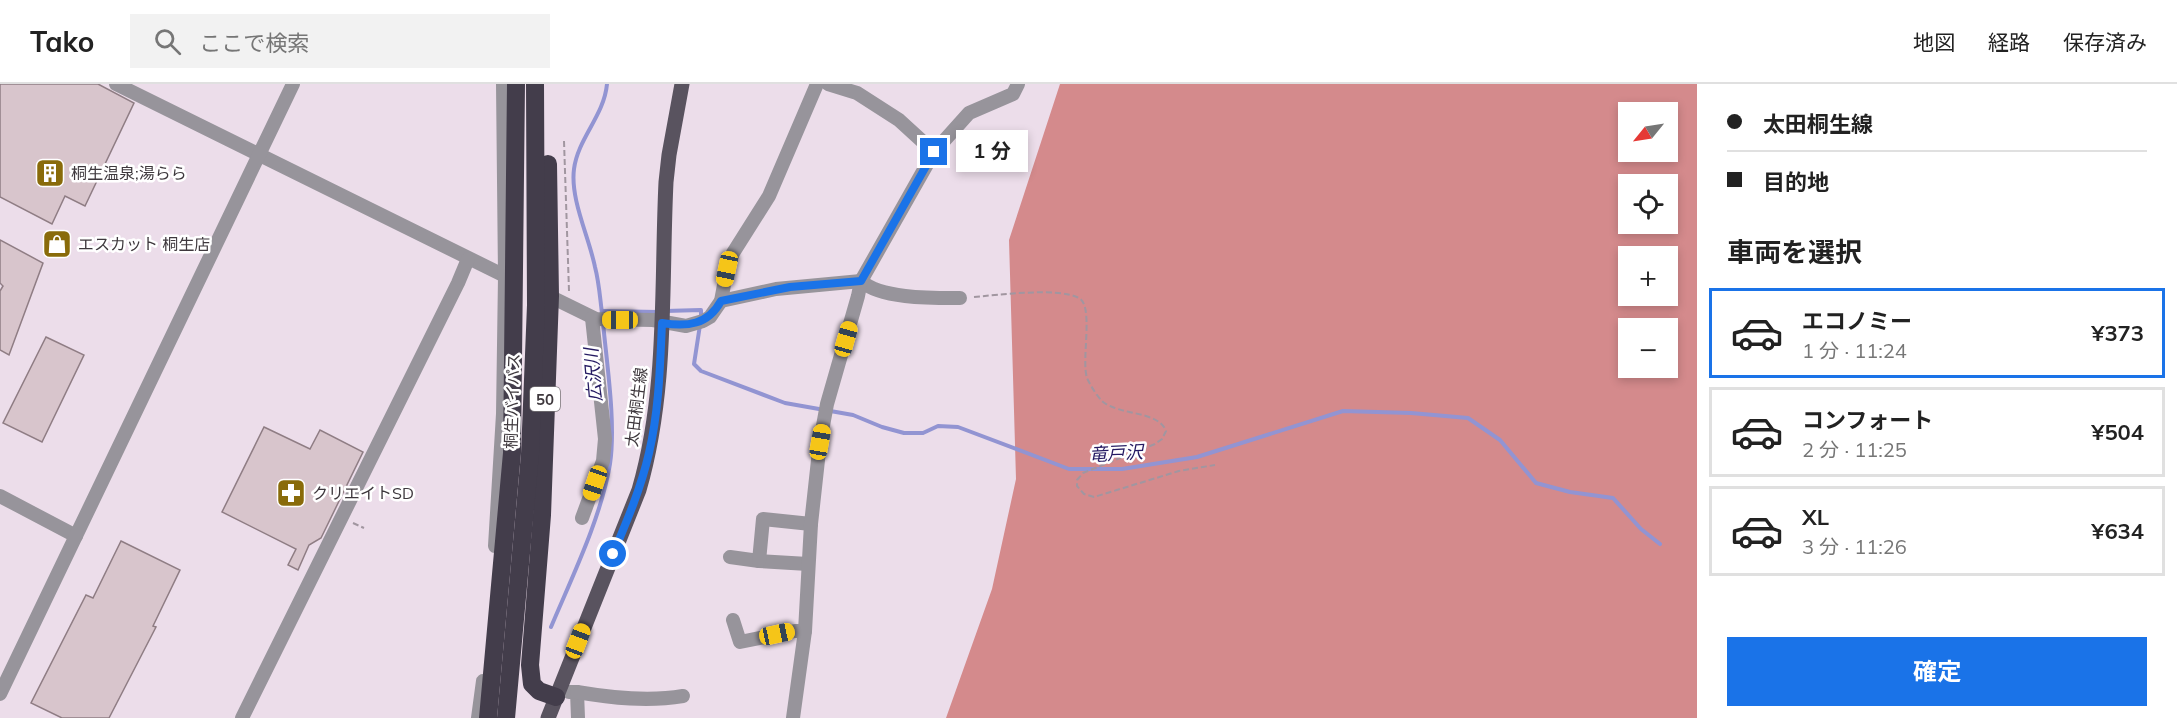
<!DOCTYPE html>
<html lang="ja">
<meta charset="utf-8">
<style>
body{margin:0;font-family:Mulish,"Noto Sans JP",sans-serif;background:#f2f2f2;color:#222;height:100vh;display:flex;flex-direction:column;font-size:22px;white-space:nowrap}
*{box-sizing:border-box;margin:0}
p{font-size:20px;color:#767676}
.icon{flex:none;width:33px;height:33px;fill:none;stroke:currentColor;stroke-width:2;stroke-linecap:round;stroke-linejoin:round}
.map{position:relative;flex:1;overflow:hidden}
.drawer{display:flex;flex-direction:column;background:#fff;width:480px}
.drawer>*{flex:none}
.guide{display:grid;align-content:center;height:132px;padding:0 30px;background:#fff}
.needle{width:39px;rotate:240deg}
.buttons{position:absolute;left:1618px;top:18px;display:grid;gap:12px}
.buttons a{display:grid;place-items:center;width:60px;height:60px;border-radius:0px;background:#fff;box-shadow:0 3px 9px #0003;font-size:30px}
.end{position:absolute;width:27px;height:27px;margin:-14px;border:8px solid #1a73e8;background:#fff;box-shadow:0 0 0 3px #fff}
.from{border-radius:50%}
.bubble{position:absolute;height:42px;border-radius:0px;background:#fff;box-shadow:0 3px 9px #0003;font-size:20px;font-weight:700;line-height:42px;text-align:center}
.car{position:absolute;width:18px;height:36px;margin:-18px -9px;border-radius:8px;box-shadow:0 0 4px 2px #0007;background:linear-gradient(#f5c518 24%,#345 0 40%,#f5c518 0 76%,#345 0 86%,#f5c518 0)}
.guide b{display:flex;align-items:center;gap:21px;height:57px;font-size:22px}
.guide b+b{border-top:2px solid #e0e0e0}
.guide i{width:15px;height:15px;background:#222}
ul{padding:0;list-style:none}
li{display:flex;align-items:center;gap:18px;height:90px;margin:0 12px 9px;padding:0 18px;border:3px solid #e0e0e0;border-radius:0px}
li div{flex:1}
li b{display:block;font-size:22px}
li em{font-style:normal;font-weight:700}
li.selected{border-color:#1a73e8}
li>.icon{width:54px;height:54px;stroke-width:1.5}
h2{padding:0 30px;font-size:27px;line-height:72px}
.action{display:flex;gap:12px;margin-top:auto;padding:12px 30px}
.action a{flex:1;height:69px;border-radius:0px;background:#1a73e8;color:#fff;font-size:24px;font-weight:700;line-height:69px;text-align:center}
header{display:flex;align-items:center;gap:36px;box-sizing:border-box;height:84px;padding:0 30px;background:#fff;border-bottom:2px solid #e0e0e0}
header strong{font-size:28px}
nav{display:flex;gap:33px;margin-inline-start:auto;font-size:21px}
.search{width:420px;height:54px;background:#f2f2f2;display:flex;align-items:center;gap:15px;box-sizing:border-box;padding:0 21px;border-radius:0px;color:#767676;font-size:22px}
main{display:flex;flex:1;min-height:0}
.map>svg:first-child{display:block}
.forest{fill:#d48a8c;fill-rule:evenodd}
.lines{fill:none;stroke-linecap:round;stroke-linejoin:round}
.stream{stroke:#9294d2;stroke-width:4}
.building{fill:#d8c5cc;stroke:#8f7d84;stroke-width:1.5}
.path{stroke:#a196a0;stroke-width:2;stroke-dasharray:6 3;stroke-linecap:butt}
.minor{stroke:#97949b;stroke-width:14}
.major{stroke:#59535f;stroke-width:15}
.highway{stroke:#433d4b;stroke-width:18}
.route{stroke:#1a73e8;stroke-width:8}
.labels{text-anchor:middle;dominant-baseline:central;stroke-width:5;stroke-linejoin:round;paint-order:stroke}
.shield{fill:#fff;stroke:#787477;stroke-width:1.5}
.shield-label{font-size:15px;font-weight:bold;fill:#3e383d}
.poi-label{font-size:16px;fill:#3e383d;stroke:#fff;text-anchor:start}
.street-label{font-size:16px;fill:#3e383d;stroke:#fff}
.water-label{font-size:18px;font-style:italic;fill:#251a62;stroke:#fff}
</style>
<header>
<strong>Tako</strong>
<div class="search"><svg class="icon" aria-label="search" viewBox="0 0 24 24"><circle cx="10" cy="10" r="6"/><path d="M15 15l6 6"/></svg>ここで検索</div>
<nav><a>地図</a><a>経路</a><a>保存済み</a></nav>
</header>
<main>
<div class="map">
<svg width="1697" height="634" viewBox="0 0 1697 634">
<rect width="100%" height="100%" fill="#ecddea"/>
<path class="forest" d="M1060,0H1697V634H946L992,505L1016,395L1009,156ZM1629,28H1668V68H1629ZM1629,100H1668V140H1629ZM1629,172H1668V212H1629ZM1629,244H1668V284H1629Z"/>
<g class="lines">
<g class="stream">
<polyline points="602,227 658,228"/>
<polyline points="665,227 701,226 701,234"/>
<path d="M602,229C600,214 599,198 595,183C589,153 570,115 574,85C578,54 604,32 607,0"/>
<polyline points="700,241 694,280 701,287 785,319 853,331 882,343 904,349 923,349 938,342 958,343 1069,385 1122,385 1197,373 1343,327 1411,329 1468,334 1500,356 1536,399 1570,408 1613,414 1641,445 1660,460"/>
<path d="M551,543C572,493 601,434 610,380C616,340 607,281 603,239"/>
</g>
</g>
<g class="building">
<polygon points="0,0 98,0 134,19 85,122 65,112 52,140 0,113"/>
<polygon points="0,156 43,179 9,271 0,266 0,207 3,202 0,199"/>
<polygon points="46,253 84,271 42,358 3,339"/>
<polygon points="264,343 310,365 320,346 363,368 321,454 309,461 298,486 288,481 296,465 222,428"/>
<polygon points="121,457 180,486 153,542 156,543 109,634 62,634 31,619 86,511 93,514"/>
</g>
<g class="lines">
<g class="path">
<polyline points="564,57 569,207"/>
<path d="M974,213C998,211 1059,203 1079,214C1094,222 1081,276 1087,294C1090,301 1097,312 1102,317C1119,332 1158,326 1166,347L1162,355L1155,360L1083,389L1077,396V402L1084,410L1094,413L1179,387L1215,381"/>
<polyline points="353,439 364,444"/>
</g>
<g class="minor">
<polyline points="116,0 505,192"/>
<polyline points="828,0 857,9 899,36 934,68"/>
<polyline points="545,210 596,235 653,236 686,242 703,237 710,233 721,217 727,185 733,169 769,112 817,0"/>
<path d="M721,217L776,205L861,197C881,215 933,214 960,214"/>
<polyline points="0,412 76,452"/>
<polyline points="582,434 603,377 605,355 592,234"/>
<polyline points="495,462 503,330 505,192 503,0"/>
<polyline points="730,473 759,477 808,480"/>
<polyline points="759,477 763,435 811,440"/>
<polyline points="733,536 740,558 795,547 805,547"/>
<polyline points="569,608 577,608 578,634"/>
<path d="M577,608C612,614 648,618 683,612"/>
<polyline points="0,610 293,0"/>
<polyline points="242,634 458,199 468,175"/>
<polyline points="478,634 483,597"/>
<polyline points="793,634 805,547 811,440 820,358 827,320 858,212 861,197 934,68 969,29 1013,10 1018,0"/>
</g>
<path class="major" d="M548,634L639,406C668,306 661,201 666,98L669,71L682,0"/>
<g class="highway">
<polyline points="548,80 550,212 542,431 530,581 532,600 539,607 556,613"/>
<polyline points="488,634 512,369 516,0"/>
<polyline points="506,634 530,370 536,221 535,0"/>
</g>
</g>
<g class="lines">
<path class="route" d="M613,470C627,437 641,404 649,369C659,326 660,283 662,239C687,243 708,241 721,217L790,203L861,197L934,68"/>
</g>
<defs>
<g id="building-square" transform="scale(1.5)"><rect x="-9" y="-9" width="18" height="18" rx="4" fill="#896b0a" stroke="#fff"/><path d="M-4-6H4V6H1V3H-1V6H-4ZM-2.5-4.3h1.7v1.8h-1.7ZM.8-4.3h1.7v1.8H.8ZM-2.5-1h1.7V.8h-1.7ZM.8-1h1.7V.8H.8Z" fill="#fff"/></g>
<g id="shop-square" transform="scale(1.5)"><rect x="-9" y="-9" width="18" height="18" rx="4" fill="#896b0a" stroke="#fff"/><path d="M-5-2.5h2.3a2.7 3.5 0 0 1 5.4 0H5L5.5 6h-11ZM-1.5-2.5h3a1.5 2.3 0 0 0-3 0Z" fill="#fff"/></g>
<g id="pharmacy-square" transform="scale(1.5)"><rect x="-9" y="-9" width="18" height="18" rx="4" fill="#896b0a" stroke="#fff"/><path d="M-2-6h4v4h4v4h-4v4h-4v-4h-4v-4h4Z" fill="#fff"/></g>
</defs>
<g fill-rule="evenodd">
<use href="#building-square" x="50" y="89"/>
<use href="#shop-square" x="57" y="160"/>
<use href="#pharmacy-square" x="291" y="409"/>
</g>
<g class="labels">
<rect class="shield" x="530" y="303" width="30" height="24" rx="4.5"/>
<g class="shield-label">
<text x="545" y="315">50</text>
</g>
<g class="poi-label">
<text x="71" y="89">桐生温泉;湯らら</text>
<text x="78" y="160">エスカット 桐生店</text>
<text x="312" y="409">クリエイトSD</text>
</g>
<g class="street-label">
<text transform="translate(512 317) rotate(-88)">桐生バイパス</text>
<text transform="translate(636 323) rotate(-83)">太田桐生線</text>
</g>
<g class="water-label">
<text transform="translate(593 291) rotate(-95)">広沢川</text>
<text transform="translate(1116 369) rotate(-3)">竜戸沢</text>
</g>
</g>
</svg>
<div class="buttons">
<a><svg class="needle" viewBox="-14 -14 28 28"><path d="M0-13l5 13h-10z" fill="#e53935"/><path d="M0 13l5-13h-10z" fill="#767676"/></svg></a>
<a><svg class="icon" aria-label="locate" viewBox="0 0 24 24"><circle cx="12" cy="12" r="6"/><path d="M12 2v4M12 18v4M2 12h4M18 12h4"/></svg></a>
<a>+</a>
<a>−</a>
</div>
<i class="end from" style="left:613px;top:470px"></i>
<i class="end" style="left:934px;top:68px"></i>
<div class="bubble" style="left:956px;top:46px;width:72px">1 分</div>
<i class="car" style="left:727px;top:185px;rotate:192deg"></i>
<i class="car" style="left:620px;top:236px;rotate:270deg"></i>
<i class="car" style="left:846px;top:255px;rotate:16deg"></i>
<i class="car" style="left:820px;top:358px;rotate:10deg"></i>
<i class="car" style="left:595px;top:399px;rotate:199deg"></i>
<i class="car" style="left:777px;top:550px;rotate:78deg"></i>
<i class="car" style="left:578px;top:557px;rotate:21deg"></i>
</div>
<section class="drawer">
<div class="guide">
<b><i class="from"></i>太田桐生線</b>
<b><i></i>目的地</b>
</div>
<h2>車両を選択</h2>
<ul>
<li class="selected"><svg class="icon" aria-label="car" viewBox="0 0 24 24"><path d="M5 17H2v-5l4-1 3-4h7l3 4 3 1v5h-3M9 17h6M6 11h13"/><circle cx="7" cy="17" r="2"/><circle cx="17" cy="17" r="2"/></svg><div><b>エコノミー</b><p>1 分 · 11:24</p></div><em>¥373</em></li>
<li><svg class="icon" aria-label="car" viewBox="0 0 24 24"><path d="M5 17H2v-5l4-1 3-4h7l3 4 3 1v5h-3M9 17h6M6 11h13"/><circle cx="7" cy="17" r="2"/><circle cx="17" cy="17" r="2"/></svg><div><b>コンフォート</b><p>2 分 · 11:25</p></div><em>¥504</em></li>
<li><svg class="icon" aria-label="car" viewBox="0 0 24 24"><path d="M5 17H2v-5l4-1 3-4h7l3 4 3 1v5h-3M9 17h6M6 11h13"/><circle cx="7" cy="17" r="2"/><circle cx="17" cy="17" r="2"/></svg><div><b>XL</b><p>3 分 · 11:26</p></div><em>¥634</em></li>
</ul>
<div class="action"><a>確定</a></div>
</section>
</main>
